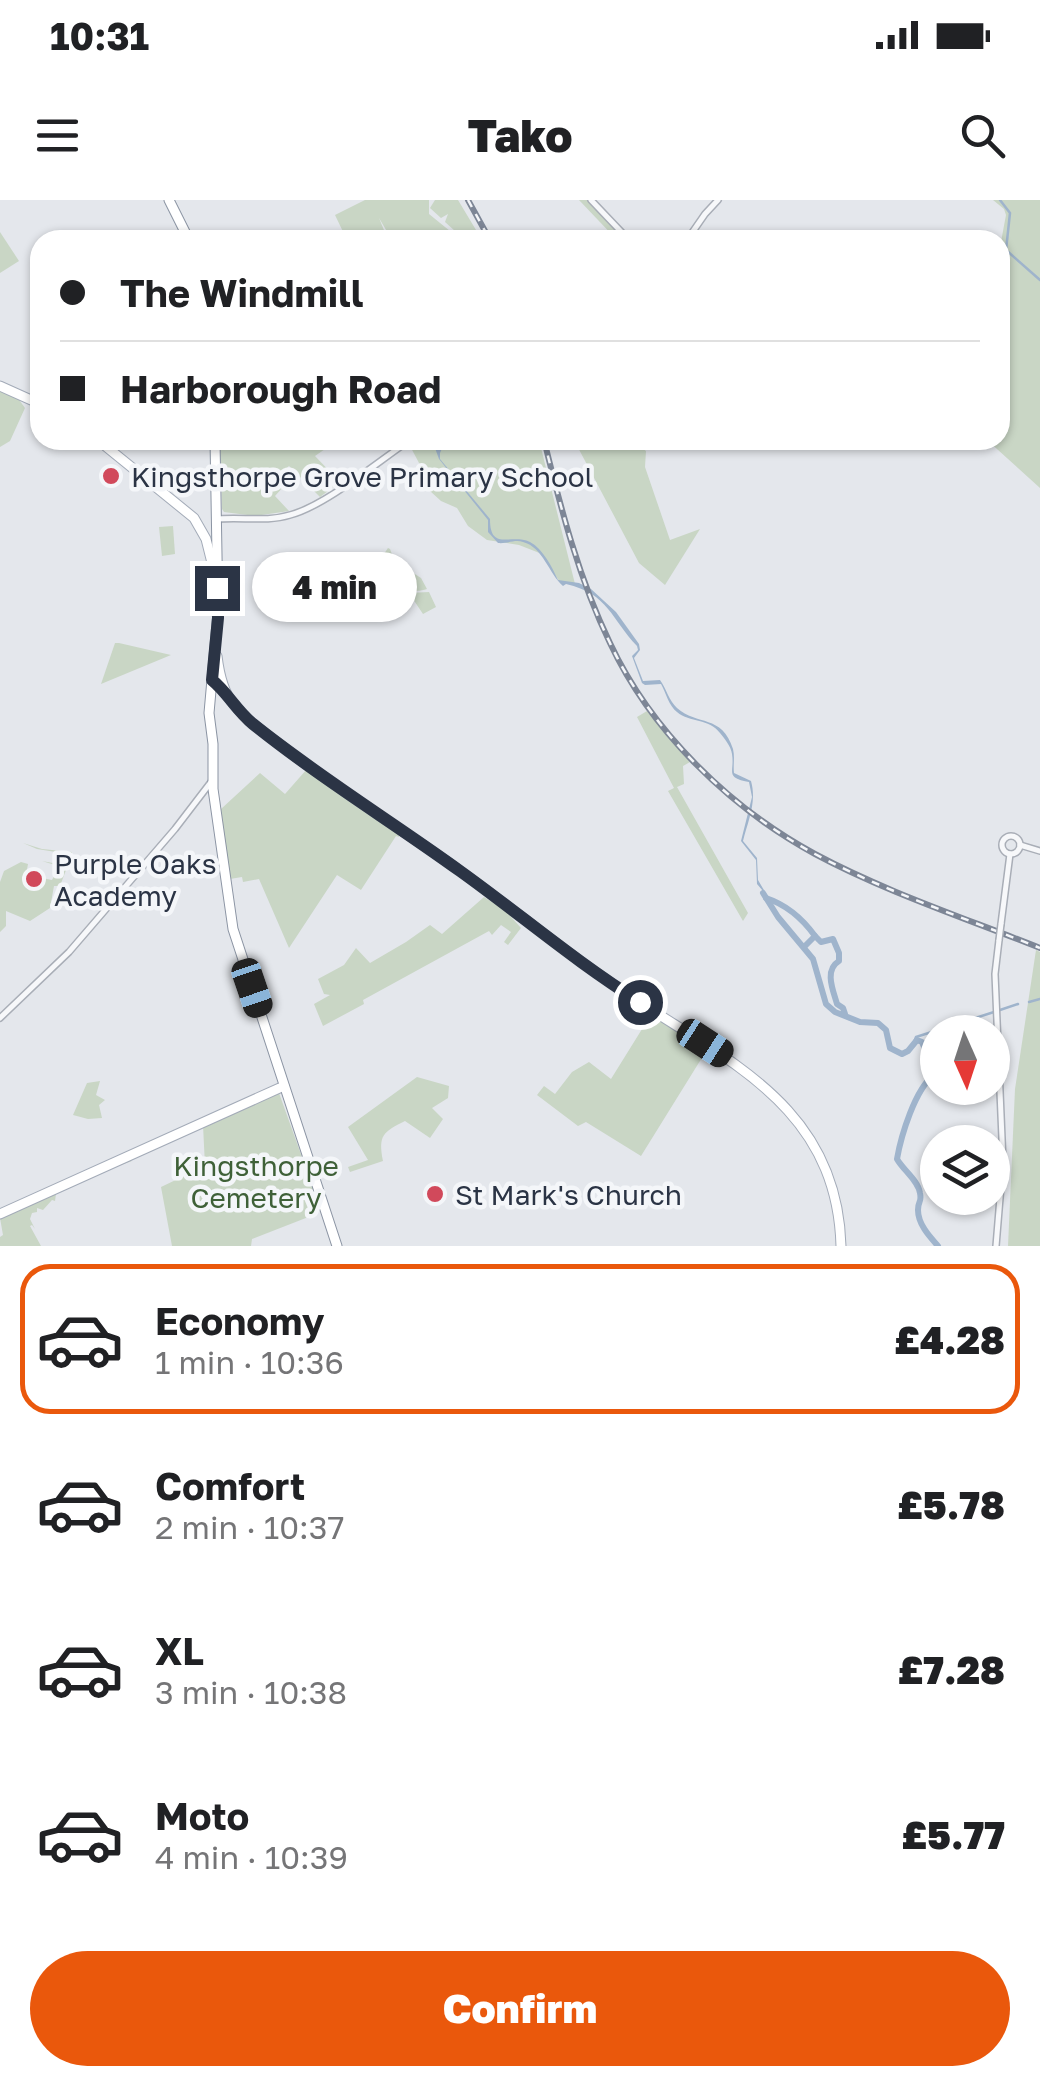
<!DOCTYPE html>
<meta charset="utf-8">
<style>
body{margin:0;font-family:"Golos Text",sans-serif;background:#f6f6f6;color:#202124;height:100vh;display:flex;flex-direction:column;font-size:38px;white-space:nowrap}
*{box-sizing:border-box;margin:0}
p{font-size:32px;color:#757577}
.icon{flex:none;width:55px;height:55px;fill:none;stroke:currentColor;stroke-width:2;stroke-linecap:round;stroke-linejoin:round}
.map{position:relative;height:1046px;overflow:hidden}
.drawer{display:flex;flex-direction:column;background:#fff;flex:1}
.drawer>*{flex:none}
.top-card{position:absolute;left:30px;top:30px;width:980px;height:220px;border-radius:30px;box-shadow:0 2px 8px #0004;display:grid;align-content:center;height:220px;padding:0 30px;background:#fff}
.needle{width:65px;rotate:177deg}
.buttons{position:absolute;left:920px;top:815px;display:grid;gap:20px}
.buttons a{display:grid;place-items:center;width:90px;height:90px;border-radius:50%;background:#fff;box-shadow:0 2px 8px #0004;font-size:50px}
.end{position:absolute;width:45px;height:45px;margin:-22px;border:12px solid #2b3445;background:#fff;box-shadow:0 0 0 5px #fff}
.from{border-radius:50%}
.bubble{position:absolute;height:70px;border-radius:35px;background:#fff;box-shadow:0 2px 8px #0004;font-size:32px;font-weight:800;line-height:70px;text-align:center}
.car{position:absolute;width:30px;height:60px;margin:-30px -15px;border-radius:12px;box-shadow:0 0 8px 2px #0007;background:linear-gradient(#222 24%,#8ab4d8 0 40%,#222 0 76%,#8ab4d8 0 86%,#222 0)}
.top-card b{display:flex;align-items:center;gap:35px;height:95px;font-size:38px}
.top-card b+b{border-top:2px solid #e0e0e0}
.top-card i{width:25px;height:25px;background:#202124}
ul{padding:18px 0 0;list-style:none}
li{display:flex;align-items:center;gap:30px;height:150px;margin:0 20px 15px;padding:0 10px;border:5px solid transparent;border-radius:30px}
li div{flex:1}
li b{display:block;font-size:38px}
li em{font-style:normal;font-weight:800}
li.current{border-color:#ea580c}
li>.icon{width:90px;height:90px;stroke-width:1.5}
.primary-button{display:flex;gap:20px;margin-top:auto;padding:20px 30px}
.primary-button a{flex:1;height:115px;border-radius:60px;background:#ea580c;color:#fff;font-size:40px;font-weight:800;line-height:115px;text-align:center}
.status{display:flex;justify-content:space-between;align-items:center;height:70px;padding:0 50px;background:#fff;direction:ltr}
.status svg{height:28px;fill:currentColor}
header{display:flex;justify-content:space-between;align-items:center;height:130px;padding:0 30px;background:#fff;font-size:45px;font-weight:800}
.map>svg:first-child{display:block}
.green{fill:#c9d6c5}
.water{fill:#9fb4cc}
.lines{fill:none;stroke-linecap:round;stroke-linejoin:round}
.stream{stroke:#9fb4cc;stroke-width:2.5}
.river{stroke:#9fb4cc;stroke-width:6}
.tertiary-casing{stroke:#a9aeb7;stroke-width:8}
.primary-casing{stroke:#a3abb8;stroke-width:11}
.trunk-casing{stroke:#8b94a3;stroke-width:11}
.tertiary{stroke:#f7f8fa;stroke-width:5}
.primary{stroke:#fff;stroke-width:9}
.trunk{stroke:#fff;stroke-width:9}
.rail-casing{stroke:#7d8696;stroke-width:6}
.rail{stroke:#f4f6f9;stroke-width:2.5;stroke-dasharray:8;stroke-linecap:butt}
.tertiary-bridge-casing{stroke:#a9aeb7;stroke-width:8;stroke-linecap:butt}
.tertiary-bridge{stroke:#f7f8fa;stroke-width:5}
.route{stroke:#2b3445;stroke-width:12}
.poi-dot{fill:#d1495b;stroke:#f4f6f9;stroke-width:4}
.labels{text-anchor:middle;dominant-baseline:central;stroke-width:9;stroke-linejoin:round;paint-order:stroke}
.poi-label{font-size:28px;fill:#2b3445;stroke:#f4f6f9;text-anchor:start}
.park-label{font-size:28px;fill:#3f6138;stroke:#f4f6f9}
</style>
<div class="status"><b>10:31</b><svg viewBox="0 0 49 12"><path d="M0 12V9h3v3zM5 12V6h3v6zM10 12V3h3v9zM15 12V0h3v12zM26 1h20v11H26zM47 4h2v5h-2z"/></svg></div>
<header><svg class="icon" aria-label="menu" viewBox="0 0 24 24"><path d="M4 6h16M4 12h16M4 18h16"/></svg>Tako<svg class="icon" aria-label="search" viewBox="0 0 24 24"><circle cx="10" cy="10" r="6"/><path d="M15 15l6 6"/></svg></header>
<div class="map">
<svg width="1040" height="1046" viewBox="0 0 1040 1046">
<rect width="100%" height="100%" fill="#e4e7ec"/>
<g class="green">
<polygon points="365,0 429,0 429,14 461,40 392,40 379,18 388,40 347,40 335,15"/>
<polygon points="435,0 458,0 482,40 465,40 445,22 448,14 441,18 430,8"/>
<polygon points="579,0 588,0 625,40 617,40"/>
<polygon points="993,0 1040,0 1040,288 987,240 1000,240 1000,47 1006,15 1004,9"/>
<polygon points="0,32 19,61 0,73"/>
<polygon points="0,190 17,197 25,208 10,241 0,247"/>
<polygon points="220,240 338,240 315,256 340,282 320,297 289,266 278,276 284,286 275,296 289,311 255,316 224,312 222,309"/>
<polygon points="417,240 539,240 575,384 559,381 542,354 519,345 487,340 468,326 457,308 441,301 430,291 427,278 410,246"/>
<polygon points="574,240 630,240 646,251 645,267 670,340 700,329 665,385 639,363"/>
<polygon points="173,326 175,354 162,356 159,327"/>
<polygon points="388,348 390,349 396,365 366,380"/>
<path d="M404,367L421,378L427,389C410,395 402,385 390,374L396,369Z"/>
<polygon points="385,378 395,382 409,393 429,392 436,407 423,414 409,393 380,396 366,383"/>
<polygon points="115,443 119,443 171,455 101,484"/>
<polygon points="647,511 690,562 683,566 684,584 677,587 748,713 743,721 668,591 674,588 637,517"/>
<polygon points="307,569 398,632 399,637 396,636 361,690 337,675 289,748 259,679 243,682 242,677 230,679 221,609 260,573 285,594"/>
<polygon points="23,643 42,649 72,652 69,670 66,670 60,686 54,686 50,708 30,721 6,711 6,726 0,732 0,682 4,671 21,662 28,664 26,675 37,677 37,681 41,682 42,678 52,680 54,676 57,676 58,669 55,668 55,665 42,661 58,664 62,653 37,649"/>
<polygon points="484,697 505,710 521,728 508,745 504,742 511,732 501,725 492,735 489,731 363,800 364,804 323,826 314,804 330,795 324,794 318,779 344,765 356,748 370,763 406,742 430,725 442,734"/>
<polygon points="1036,750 1040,752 1040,1046 1008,1046 1015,889"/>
<polygon points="652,813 708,848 641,956 586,922 578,926 537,895 544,886 555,894 572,872 589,862 611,879"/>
<path d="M417,877L449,886L448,898L432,908L443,919L430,938L405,921C383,932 378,935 383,961L350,972L348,967L368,960L348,927Z"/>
<polygon points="100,881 96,895 105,900 99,905 102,918 88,919 73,915 87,883"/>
<polygon points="279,893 317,999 306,1001 311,1016 252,1039 251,1046 172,1046 161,987 205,966 203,925"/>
<polygon points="128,959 132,961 94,974 56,994 55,1001 52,1000 43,1010 37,1008 37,1012 32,1013 30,1019 35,1029 32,1025 30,1026 41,1046 0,1046 0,1037 3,1035 0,1018 19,1011 20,1007"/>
</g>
<path class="water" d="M436,240L438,250L443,240H446L440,253V259L490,319C490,352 511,333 530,342C543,349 552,367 558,380L579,383L591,389L616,412L639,444L640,450L634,458L643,481L660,480C666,488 669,501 677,508C697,526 722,514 733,549C735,557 733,565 734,573L751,581C757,602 748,621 743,641L757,658L758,680L768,697L757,684L756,660L741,641L752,597L749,582C724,577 735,572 732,554C731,546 724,538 720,533C709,518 690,523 677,512C669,506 666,493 661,484L645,485L642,483L632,456L638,450L637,446C611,419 609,394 566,384L563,386C549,374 543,347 523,342C515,339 507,344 498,343L488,332V320L439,259L435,248Z"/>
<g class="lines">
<g class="stream">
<polyline points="1000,0 1010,13 1006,50 1040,80"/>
<polyline points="1029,802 1040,799"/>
<polyline points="997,811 1018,804"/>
<polyline points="914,842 916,837 994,812"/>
</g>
<g class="river">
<path d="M763,693L778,717L813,759L826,804L835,812L860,822L878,823L886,830L890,848L902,854L908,851L917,840L922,842L934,870V875C915,889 901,936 897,959C903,970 918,980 920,993C922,1003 918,1000 918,1010C918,1024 929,1036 938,1046"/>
<path d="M766,698C787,705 802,718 815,736L804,747"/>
<path d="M815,736L821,742L833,739L839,753V761C824,770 833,790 837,804L843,808L845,814"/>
</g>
<g class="tertiary-casing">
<g id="tertiary">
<polyline points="591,0 629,40"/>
<polyline points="687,40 705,14 718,0"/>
<path d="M219,319C243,317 267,322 290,315C325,306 379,261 410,240"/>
<circle cx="1011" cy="645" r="9"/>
<polyline points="1020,645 1040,651"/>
<polyline points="1001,724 1010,654"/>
<polyline points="0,818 69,752 175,629 211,582"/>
<polyline points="996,1046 1003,962 995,774 999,740"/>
</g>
</g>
<g class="primary-casing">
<g id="primary">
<polyline points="0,186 40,204"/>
<polyline points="98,240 194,318 206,339 215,375"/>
<path d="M217,456C219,473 223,492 234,505C249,523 269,536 287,550C337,589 390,622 442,658C503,700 559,748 620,789C721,859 837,902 841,1046"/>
<polyline points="0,1014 284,886"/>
</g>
</g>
<g class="trunk-casing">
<g id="trunk">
<polyline points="169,0 189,40"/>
<polyline points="215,240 218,412 209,513 213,544 213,589 233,729 337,1046"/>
</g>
</g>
<use href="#tertiary" class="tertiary"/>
<use href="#primary" class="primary"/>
<use href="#trunk" class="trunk"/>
<g class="rail-casing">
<g id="rail">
<polyline points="468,0 490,40"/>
<path d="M544,240C561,309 579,379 610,443C651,531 730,608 815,654C886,692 965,718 1040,748"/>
</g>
</g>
<use href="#rail" class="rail"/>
<g class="tertiary-bridge-casing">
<polyline id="tertiary-bridge" points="999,740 1001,724"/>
</g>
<use href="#tertiary-bridge" class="tertiary-bridge"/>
</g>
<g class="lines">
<path class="route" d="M217,388L218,418L212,480C227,492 237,511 253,524C319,577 391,621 460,671C520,714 577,763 640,802"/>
</g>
<g class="poi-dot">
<circle cx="111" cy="276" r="10"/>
<circle cx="34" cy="679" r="10"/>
<circle cx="435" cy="994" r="10"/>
</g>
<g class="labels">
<g class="poi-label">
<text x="131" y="276">Kingsthorpe Grove Primary School</text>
<text x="54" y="663">Purple Oaks<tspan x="54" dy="32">Academy</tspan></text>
<text x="455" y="994">St Mark's Church</text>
</g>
<g class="park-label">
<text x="256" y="965">Kingsthorpe<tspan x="256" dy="32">Cemetery</tspan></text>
</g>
</g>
</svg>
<div class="buttons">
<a><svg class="needle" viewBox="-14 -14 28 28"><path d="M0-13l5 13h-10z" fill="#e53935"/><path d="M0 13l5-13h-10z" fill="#757577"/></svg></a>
<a><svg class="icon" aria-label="layers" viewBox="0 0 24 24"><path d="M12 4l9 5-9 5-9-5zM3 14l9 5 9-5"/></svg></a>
</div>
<i class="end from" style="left:640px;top:802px"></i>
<i class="end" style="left:217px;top:388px"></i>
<div class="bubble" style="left:252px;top:352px;width:165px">4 min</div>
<i class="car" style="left:252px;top:788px;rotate:161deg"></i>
<i class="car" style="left:705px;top:843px;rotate:123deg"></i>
<div class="top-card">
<b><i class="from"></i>The Windmill</b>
<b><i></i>Harborough Road</b>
</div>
</div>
<section class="drawer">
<ul>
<li class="current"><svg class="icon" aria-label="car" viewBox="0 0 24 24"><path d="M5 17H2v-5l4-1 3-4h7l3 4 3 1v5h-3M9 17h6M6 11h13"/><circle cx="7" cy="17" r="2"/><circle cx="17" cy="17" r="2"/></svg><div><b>Economy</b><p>1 min · 10:36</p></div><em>£4.28</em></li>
<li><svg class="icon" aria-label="car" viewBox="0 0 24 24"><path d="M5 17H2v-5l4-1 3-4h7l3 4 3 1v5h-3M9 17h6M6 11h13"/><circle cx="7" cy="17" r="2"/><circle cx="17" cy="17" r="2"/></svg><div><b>Comfort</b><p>2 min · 10:37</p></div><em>£5.78</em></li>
<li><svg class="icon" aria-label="car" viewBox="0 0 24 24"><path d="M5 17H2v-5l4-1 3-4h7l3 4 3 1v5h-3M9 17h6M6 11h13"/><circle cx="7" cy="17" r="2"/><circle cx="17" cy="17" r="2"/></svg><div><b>XL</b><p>3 min · 10:38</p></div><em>£7.28</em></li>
<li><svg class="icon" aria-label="car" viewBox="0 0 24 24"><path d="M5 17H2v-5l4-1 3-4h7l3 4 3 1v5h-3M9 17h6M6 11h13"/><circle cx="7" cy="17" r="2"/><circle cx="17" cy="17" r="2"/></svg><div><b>Moto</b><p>4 min · 10:39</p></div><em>£5.77</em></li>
</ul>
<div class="primary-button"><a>Confirm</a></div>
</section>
